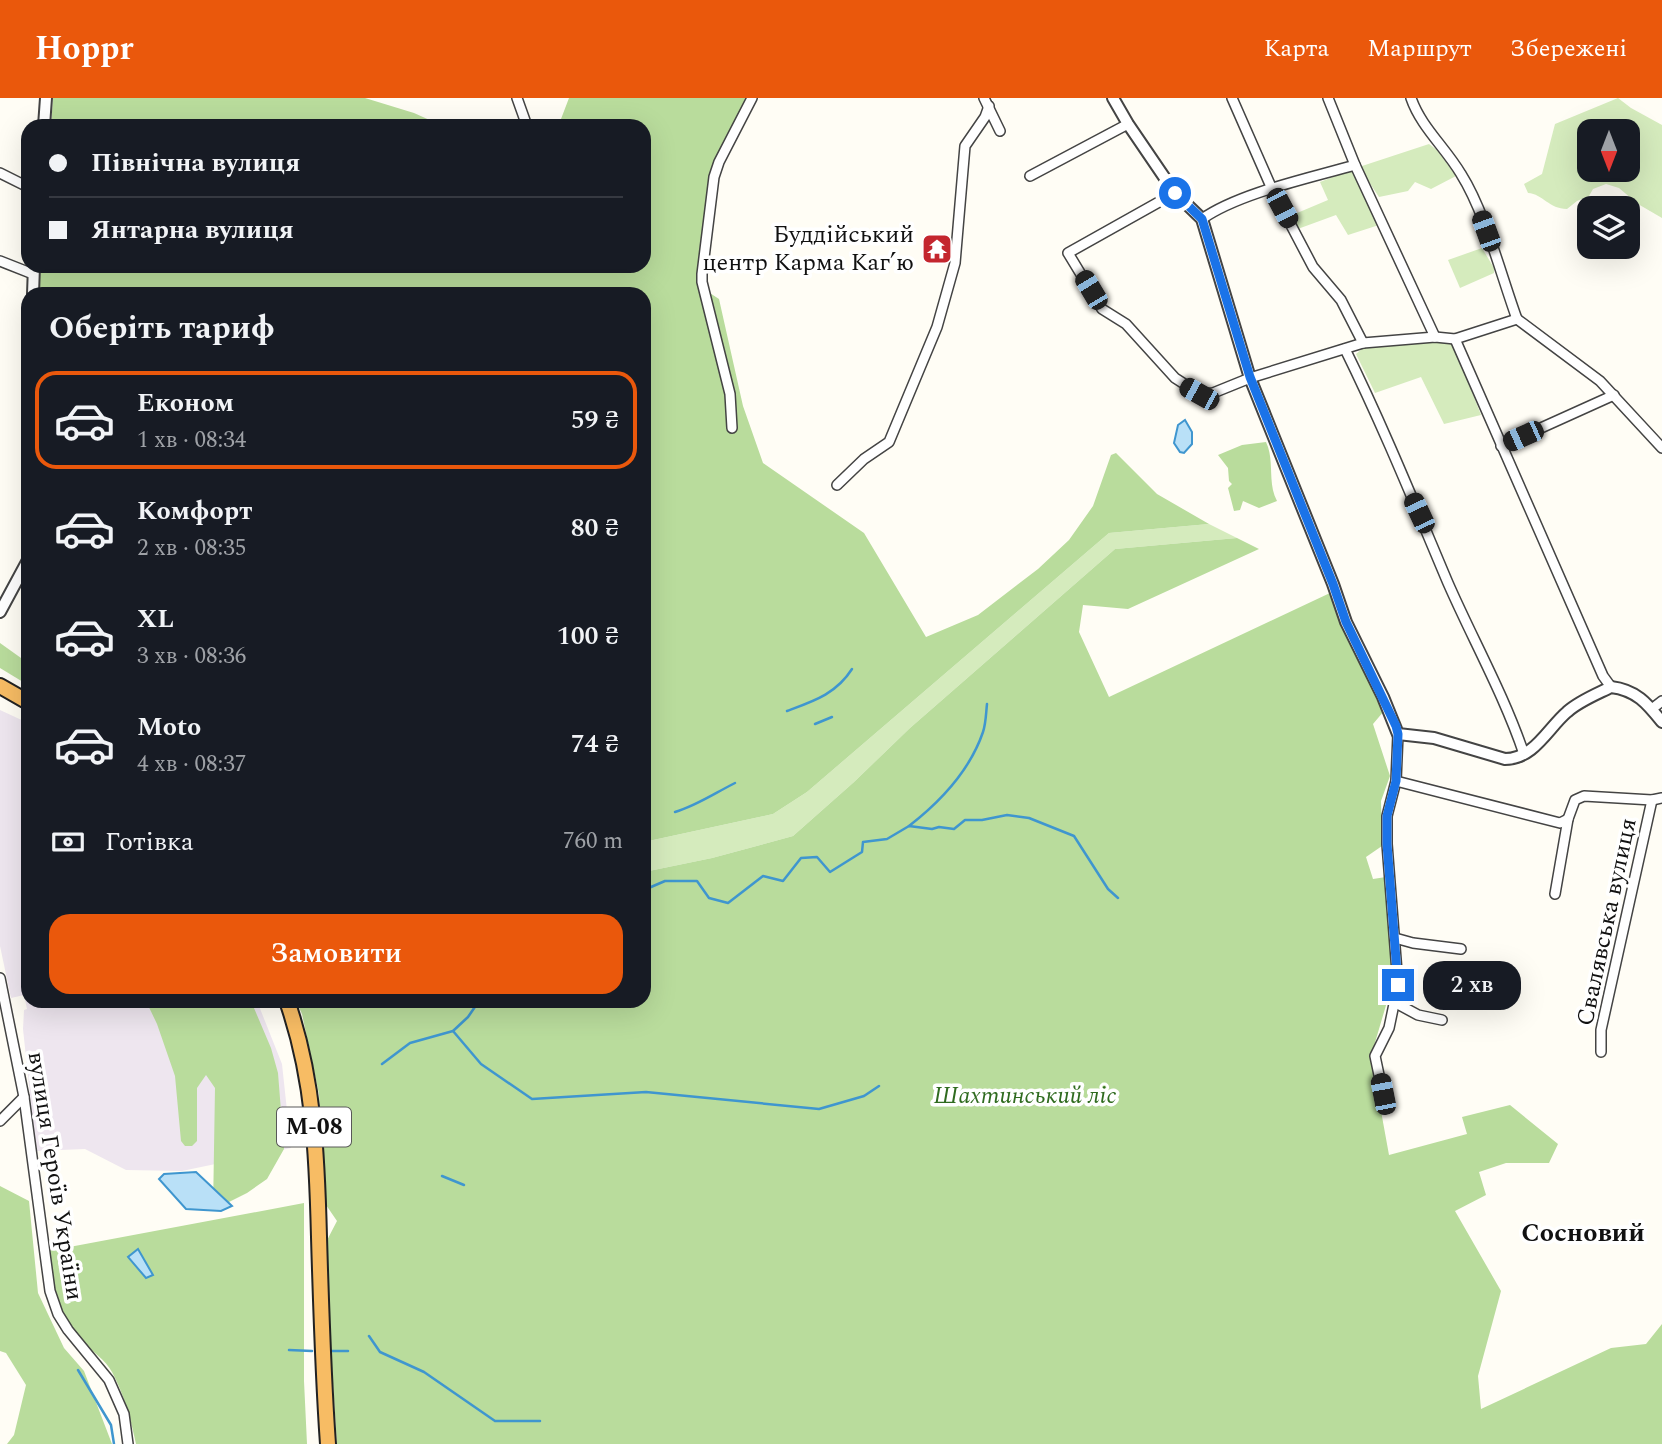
<!DOCTYPE html>
<html lang="uk">
<meta charset="utf-8">
<style>
body{margin:0;font-family:Spectral,serif;background:#20242c;color:#f1f3f6;height:100vh;display:flex;flex-direction:column;font-size:26px;white-space:nowrap}
*{box-sizing:border-box;margin:0}
p{font-size:23px;color:#9ea1a6}
.icon{flex:none;width:38px;height:38px;fill:none;stroke:currentColor;stroke-width:2;stroke-linecap:round;stroke-linejoin:round}
.map{position:relative;flex:1;overflow:hidden}
.side{position:absolute;left:21px;top:189px;width:630px;height:721px;display:flex;flex-direction:column;background:#171b24;border-radius:21px;box-shadow:0 7px 28px #0002}
.side>*{flex:none}
.banner{position:absolute;left:21px;top:21px;width:630px;height:154px;border-radius:21px;box-shadow:0 7px 28px #0002;display:grid;align-content:center;height:154px;padding:0 28px;background:#171b24}
.needle{width:46px;rotate:180deg}
.controls{position:absolute;left:1577px;top:21px;display:grid;gap:14px}
.controls a{display:grid;place-items:center;width:63px;height:63px;border-radius:14px;background:#171b24;box-shadow:0 7px 28px #0002;font-size:35px}
.end{position:absolute;width:32px;height:32px;margin:-16px;border:9px solid #1a73e8;background:#fff;box-shadow:0 0 0 4px #fff}
.from{border-radius:50%}
.bubble{position:absolute;height:49px;border-radius:21px;background:#171b24;box-shadow:0 7px 28px #0002;font-size:23px;font-weight:600;line-height:49px;text-align:center}
.car{position:absolute;width:21px;height:42px;margin:-21px -10px;border-radius:9px;box-shadow:0 0 5px 2px #0007;background:linear-gradient(#222 24%,#8ab4d8 0 40%,#222 0 76%,#8ab4d8 0 86%,#222 0)}
.banner b{display:flex;align-items:center;gap:24px;height:66px;font-size:26px}
.banner b+b{border-top:2px solid #363941}
.banner i{width:18px;height:18px;background:#f1f3f6}
ul{padding:0;list-style:none}
li{display:flex;align-items:center;gap:21px;height:98px;margin:0 14px 10px;padding:0 14px;border:4px solid transparent;border-radius:21px}
li div{flex:1}
li b{display:block;font-size:26px}
li em{font-style:normal;font-weight:600}
li.selected{border-color:#ea580c}
li>.icon{width:63px;height:63px;stroke-width:1.5}
h2{padding:0 28px;font-size:32px;line-height:84px}
.pay{display:flex;align-items:center;gap:18px;height:77px;padding:0 28px;font-size:26px}
.pay p{margin-inline-start:auto}
.cta{display:flex;gap:14px;margin-top:auto;padding:14px 28px}
.cta a{flex:1;height:80px;border-radius:21px;background:#ea580c;color:#fff;font-size:28px;font-weight:600;line-height:80px;text-align:center}
header{display:flex;align-items:center;gap:42px;box-sizing:border-box;height:98px;padding:0 35px;background:#ea580c;color:#fff}
header strong{font-size:33px}
nav{display:flex;gap:38px;margin-inline-start:auto;font-size:24px}
.map>svg:first-child{display:block}
.industrial{fill:#eee6ef}
.green{fill:#d5ebbd;fill-rule:evenodd}
.forest{fill:#b9dc9c}
.water{fill:#b9e0f7;stroke:#3f96cf;stroke-width:2}
.lines{fill:none;stroke-linecap:round;stroke-linejoin:round}
.stream{stroke:#3f96cf;stroke-width:2.5}
.minor-casing{stroke:#444;stroke-width:12}
.tertiary-casing{stroke:#444;stroke-width:14}
.trunk-casing{stroke:#222;stroke-width:18}
.minor{stroke:#fff;stroke-width:9}
.tertiary{stroke:#fff;stroke-width:10}
.trunk{stroke:#f7bc64;stroke-width:14}
.route{stroke:#1a73e8;stroke-width:9}
.labels{text-anchor:middle;dominant-baseline:central;stroke-width:7;stroke-linejoin:round;paint-order:stroke}
.shield{fill:#fff;stroke:#585858;stroke-width:2}
.shield-label{font-size:23px;font-weight:bold;fill:#111}
.poi-label{font-size:24px;fill:#111;stroke:#fff;text-anchor:end}
.street-label{font-size:24px;fill:#111;stroke:#fff}
.park-label{font-size:24px;font-style:italic;fill:#2f6b1f;stroke:#fff}
.neighbourhood-label{font-size:26px;font-weight:bold;fill:#111;stroke:#fff}
</style>
<header>
<strong>Hoppr</strong>
<nav><a>Карта</a><a>Маршрут</a><a>Збережені</a></nav>
</header>
<div class="map">
<svg width="1662" height="1346" viewBox="0 0 1662 1346">
<rect width="100%" height="100%" fill="#fffdf5"/>
<polygon class="industrial" points="0,612 28,625 28,903 257,903 282,966 291,1050 182,1073 126,1072 85,1051 36,1053 23,931 24,912 27,911 24,897 11,900 0,848"/>
<g class="green">
<path d="M1618,0L1631,10L1662,27V120L1638,106L1619,90L1606,86L1593,91L1589,98L1577,103L1567,111C1549,111 1543,96 1528,95L1524,86L1542,76L1555,26ZM1628,33V72H1589V33Z"/>
<polygon points="1429,46 1437,52 1456,78 1431,91 1415,84 1408,93 1379,99 1359,69"/>
<polygon points="1354,71 1379,127 1348,137 1336,117 1295,132 1290,118 1328,102 1320,84"/>
<polygon points="1482,150 1494,170 1494,175 1460,190 1448,162"/>
<polygon points="1436,244 1453,245 1481,317 1444,326 1421,279 1375,295 1356,256 1363,250"/>
<polygon points="1209,426 1237,440 1115,451 910,630 854,684 793,738 712,760 644,774 644,744 773,716 807,694 1109,435"/>
</g>
<g class="forest">
<polygon points="53,0 365,0 414,15 443,28 51,28"/>
<polygon points="569,0 749,0 712,71 699,188 719,201 743,308 763,365 864,435 926,539 978,517 1038,471 1069,442 1093,408 1111,357 1116,355 1157,396 1209,426 1109,435 807,694 773,716 644,744 644,196 38,196 39,168 644,168 644,28 546,28 561,21"/>
<path d="M1266,344C1275,363 1267,384 1277,403L1259,410L1243,403L1240,412L1234,413L1228,390L1232,386L1229,383L1228,370L1218,357L1242,347Z"/>
<polygon points="1237,440 1259,451 1128,511 1083,507 1079,534 1109,599 1330,495 1384,613 1373,626 1390,678 1381,703 1382,748 1366,759 1373,781 1386,779 1395,877 1371,958 1389,1057 1467,1036 1462,1019 1510,1007 1558,1046 1549,1065 1506,1065 1479,1074 1486,1097 1455,1113 1501,1193 1478,1278 1481,1311 1611,1250 1646,1246 1662,1226 1662,1346 337,1346 324,1148 337,1123 324,1104 319,996 302,916 296,903 644,903 644,774 712,760 793,738 854,684 910,630 1115,451"/>
<polygon points="0,545 28,565 28,587 0,570"/>
<polygon points="146,903 251,903 271,950 278,975 284,1051 267,1081 247,1095 213,1112 215,990 206,977 197,990 197,1043 192,1048 185,1048 181,1043 175,978 157,926"/>
<polygon points="0,1088 29,1103 38,1195 64,1250 84,1273 112,1346 7,1346 14,1337 26,1287 6,1255 0,1253"/>
<path d="M304,1105V1283L307,1346H136C131,1322 124,1296 112,1274C106,1262 91,1253 82,1243C58,1217 52,1186 48,1153Z"/>
</g>
<g class="water">
<polygon points="1185,322 1192,334 1192,346 1184,355 1180,354 1174,345 1178,327"/>
<polygon points="196,1074 232,1108 221,1113 186,1111 159,1081 164,1076"/>
<polygon points="138,1151 153,1177 146,1180 128,1159"/>
</g>
<g class="lines">
<g class="stream">
<path d="M787,613C814,603 836,596 852,571"/>
<polyline points="815,626 832,619"/>
<path d="M675,714C696,708 715,695 735,685"/>
<path d="M909,728C940,704 970,672 983,634C986,625 986,615 987,606"/>
<polyline points="644,792 665,783 697,783 709,800 728,805 763,778 783,783 801,760 817,759 830,774 862,754 863,744 887,741 909,728 932,731 939,729 954,731 965,722 982,722 1007,717 1029,720 1074,738 1108,791 1118,800"/>
<polyline points="453,933 481,966 532,1001 646,994 819,1011 864,998 879,988"/>
<polyline points="382,966 410,945 453,933 468,919 479,903"/>
<polyline points="442,1078 464,1087"/>
<polyline points="369,1238 380,1254 424,1274 495,1323 540,1323"/>
<polyline points="289,1252 312,1253"/>
<polyline points="331,1253 348,1253"/>
<polyline points="78,1272 111,1327 114,1346"/>
</g>
<g class="minor-casing">
<g id="minor">
<polyline points="517,0 527,28"/>
<polyline points="984,0 1000,33"/>
<polyline points="1232,0 1272,91 1313,169 1341,202 1363,245"/>
<polyline points="1328,0 1355,67 1435,239"/>
<path d="M1411,0C1421,29 1445,49 1461,76C1485,114 1501,177 1517,221"/>
<polyline points="0,75 28,89"/>
<polyline points="1030,78 1128,26"/>
<polyline points="1175,95 1068,155 1102,211 1126,226 1175,280 1200,296 1213,295 1250,280 1363,245 1435,239 1455,241 1517,221"/>
<path d="M1202,121C1239,95 1310,80 1355,67"/>
<polyline points="0,163 33,176"/>
<polyline points="1517,221 1600,283 1662,350"/>
<polyline points="1455,241 1603,578 1611,589"/>
<path d="M1345,251C1383,328 1415,407 1448,485C1473,542 1504,597 1524,656"/>
<polyline points="732,330 730,296 702,184 702,176 714,79 719,64 752,0"/>
<polyline points="1501,348 1614,297"/>
<polyline points="837,387 864,361 889,344 937,229 955,165 965,48 985,19 989,8"/>
<polyline points="1653,610 1662,603"/>
<polyline points="1396,683 1560,725 1568,721"/>
<polyline points="1555,796 1568,721 1575,702 1584,698 1652,702 1662,700"/>
<polyline points="1395,840 1413,845 1461,851"/>
<polyline points="0,880 24,999 50,1193 58,1216 68,1232 109,1282 124,1316 128,1346"/>
<polyline points="1394,904 1418,917 1442,922"/>
<polyline points="1601,954 1601,932 1652,702"/>
<polyline points="1383,996 1375,958 1389,930 1398,887 1387,746 1387,718 1396,683 1398,636"/>
<polyline points="0,1023 24,999"/>
</g>
</g>
<g class="tertiary-casing">
<g id="tertiary">
<path d="M1113,0L1128,26L1175,95L1202,121L1250,280L1333,486L1346,524L1383,599L1398,636L1434,640L1505,661C1534,661 1548,630 1567,614C1579,603 1597,596 1611,589C1636,592 1647,605 1662,624"/>
<polyline points="44,28 46,0"/>
<polyline points="33,196 34,168"/>
<polyline points="0,514 28,462"/>
</g>
</g>
<g class="trunk-casing">
<g id="trunk">
<polyline points="0,588 28,604"/>
<path d="M287,903C314,980 317,1058 319,1139C321,1208 323,1277 328,1346"/>
</g>
</g>
<use href="#minor" class="minor"/>
<use href="#tertiary" class="tertiary"/>
<use href="#trunk" class="trunk"/>
</g>
<g class="lines">
<polyline class="route" points="1175,95 1202,121 1250,279 1333,486 1346,524 1396,628 1398,636 1396,683 1387,718 1387,746 1398,887"/>
</g>
<defs>
<g id="temple-square" transform="scale(1.575)"><rect x="-9" y="-9" width="18" height="18" rx="4" fill="#c4262e" stroke="#fff"/><path d="M0-6L5-2H3V0L6.5 2.5H4V6H1.5V3h-3V6H-4V2.5H-6.5L-3 0V-2H-5Z" fill="#fff"/></g>
</defs>
<g fill-rule="evenodd">
<use href="#temple-square" x="937" y="151"/>
</g>
<g class="labels">
<rect class="shield" x="277" y="1009.5" width="74" height="39" rx="5"/>
<g class="shield-label">
<text x="314" y="1029">М-08</text>
</g>
<g class="poi-label">
<text x="914" y="137">Буддійський<tspan x="914" dy="28">центр Карма Кагʼю</tspan></text>
</g>
<g class="street-label">
<text transform="translate(1607 824) rotate(-78)">Свалявська вулиця</text>
<text transform="translate(55 1078) rotate(81)">вулиця Героїв України</text>
</g>
<g class="park-label">
<text x="1025" y="998">Шахтинський ліс</text>
</g>
<g class="neighbourhood-label">
<text x="1583" y="1135">Сосновий</text>
</g>
</g>
</svg>
<div class="controls">
<a><svg class="needle" viewBox="-14 -14 28 28"><path d="M0-13l5 13h-10z" fill="#e53935"/><path d="M0 13l5-13h-10z" fill="#9ea1a6"/></svg></a>
<a><svg class="icon" aria-label="layers" viewBox="0 0 24 24"><path d="M12 4l9 5-9 5-9-5zM3 14l9 5 9-5"/></svg></a>
</div>
<i class="end from" style="left:1175px;top:95px"></i>
<i class="end" style="left:1398px;top:887px"></i>
<div class="bubble" style="left:1423px;top:863px;width:98px">2 хв</div>
<i class="car" style="left:1282px;top:110px;rotate:152deg"></i>
<i class="car" style="left:1486px;top:133px;rotate:340deg"></i>
<i class="car" style="left:1091px;top:192px;rotate:329deg"></i>
<i class="car" style="left:1199px;top:296px;rotate:299deg"></i>
<i class="car" style="left:1523px;top:338px;rotate:246deg"></i>
<i class="car" style="left:1419px;top:415px;rotate:335deg"></i>
<i class="car" style="left:1383px;top:996px;rotate:349deg"></i>
<div class="banner">
<b><i class="from"></i>Північна вулиця</b>
<b><i></i>Янтарна вулиця</b>
</div>
<section class="side">
<h2>Оберіть тариф</h2>
<ul>
<li class="selected"><svg class="icon" aria-label="car" viewBox="0 0 24 24"><path d="M5 17H2v-5l4-1 3-4h7l3 4 3 1v5h-3M9 17h6M6 11h13"/><circle cx="7" cy="17" r="2"/><circle cx="17" cy="17" r="2"/></svg><div><b>Економ</b><p>1 хв · 08:34</p></div><em>59 ₴</em></li>
<li><svg class="icon" aria-label="car" viewBox="0 0 24 24"><path d="M5 17H2v-5l4-1 3-4h7l3 4 3 1v5h-3M9 17h6M6 11h13"/><circle cx="7" cy="17" r="2"/><circle cx="17" cy="17" r="2"/></svg><div><b>Комфорт</b><p>2 хв · 08:35</p></div><em>80 ₴</em></li>
<li><svg class="icon" aria-label="car" viewBox="0 0 24 24"><path d="M5 17H2v-5l4-1 3-4h7l3 4 3 1v5h-3M9 17h6M6 11h13"/><circle cx="7" cy="17" r="2"/><circle cx="17" cy="17" r="2"/></svg><div><b>XL</b><p>3 хв · 08:36</p></div><em>100 ₴</em></li>
<li><svg class="icon" aria-label="car" viewBox="0 0 24 24"><path d="M5 17H2v-5l4-1 3-4h7l3 4 3 1v5h-3M9 17h6M6 11h13"/><circle cx="7" cy="17" r="2"/><circle cx="17" cy="17" r="2"/></svg><div><b>Moto</b><p>4 хв · 08:37</p></div><em>74 ₴</em></li>
</ul>
<div class="pay"><svg class="icon" aria-label="cash" viewBox="0 0 24 24"><path d="M3 7h18v10H3z"/><circle cx="12" cy="12" r="2"/></svg>Готівка<p>760 m</p></div>
<div class="cta"><a>Замовити</a></div>
</section>
</div>
